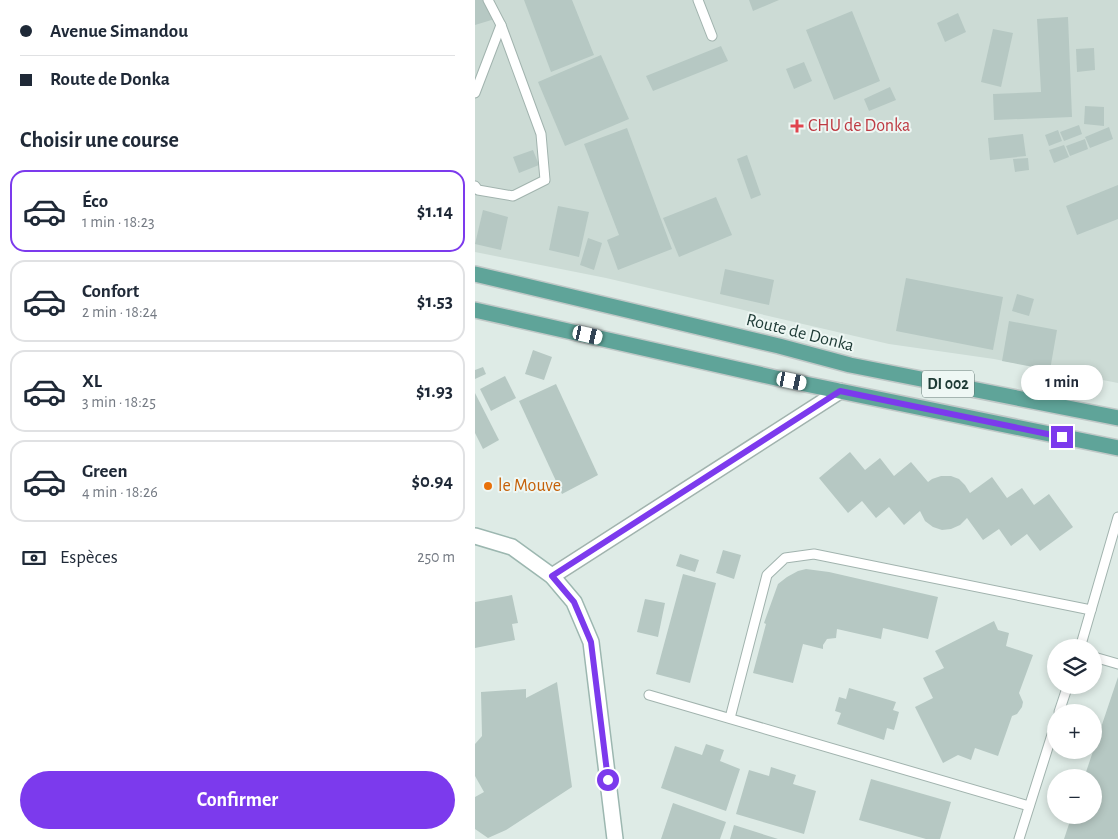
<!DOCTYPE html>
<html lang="fr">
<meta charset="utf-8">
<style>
body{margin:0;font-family:"Alegreya Sans",sans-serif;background:#f2f2f3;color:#1f2937;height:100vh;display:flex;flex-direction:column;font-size:19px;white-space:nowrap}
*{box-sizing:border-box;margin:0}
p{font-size:16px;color:#747a83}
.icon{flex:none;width:28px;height:28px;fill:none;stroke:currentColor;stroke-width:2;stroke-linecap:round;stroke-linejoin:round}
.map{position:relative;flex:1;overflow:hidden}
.drawer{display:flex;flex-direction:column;background:#fff;width:475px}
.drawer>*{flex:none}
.banner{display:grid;align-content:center;height:110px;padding:0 20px;background:#fff}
.fabs{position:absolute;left:572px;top:639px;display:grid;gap:10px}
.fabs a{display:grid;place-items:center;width:55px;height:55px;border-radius:50%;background:#fff;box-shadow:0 2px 8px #0003;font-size:25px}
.end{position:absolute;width:22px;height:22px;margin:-11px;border:6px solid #7c3aed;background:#fff;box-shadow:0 0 0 2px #fff}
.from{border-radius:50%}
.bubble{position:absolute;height:35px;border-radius:18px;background:#fff;box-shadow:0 2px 8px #0003;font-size:16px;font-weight:700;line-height:35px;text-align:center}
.car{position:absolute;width:15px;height:30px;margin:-15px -8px;border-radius:6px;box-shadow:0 0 4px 1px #0007;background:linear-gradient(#fff 24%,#345 0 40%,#fff 0 76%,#345 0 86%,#fff 0)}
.banner b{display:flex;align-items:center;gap:18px;height:48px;font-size:19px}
.banner b+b{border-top:1px solid #e0e1e3}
.banner i{width:12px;height:12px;background:#1f2937}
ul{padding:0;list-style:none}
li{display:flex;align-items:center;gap:15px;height:82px;margin:0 10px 8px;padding:0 10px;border:2px solid #e0e1e3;border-radius:15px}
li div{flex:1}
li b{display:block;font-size:19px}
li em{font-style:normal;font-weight:700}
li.selected{border-color:#7c3aed}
li>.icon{width:45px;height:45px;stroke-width:1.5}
h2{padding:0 20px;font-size:22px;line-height:60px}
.pay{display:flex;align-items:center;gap:12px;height:55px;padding:0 20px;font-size:19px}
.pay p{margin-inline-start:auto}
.cta{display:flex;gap:10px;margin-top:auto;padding:10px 20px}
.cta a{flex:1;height:58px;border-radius:30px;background:#7c3aed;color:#fff;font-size:20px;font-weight:700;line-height:58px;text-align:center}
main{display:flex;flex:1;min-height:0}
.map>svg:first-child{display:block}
.built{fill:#ccdbd5}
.building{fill:#b6c8c3}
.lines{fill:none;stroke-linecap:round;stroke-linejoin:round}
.service-casing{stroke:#a1b3ae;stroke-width:11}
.minor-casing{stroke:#a1b3ae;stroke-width:18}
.secondary-casing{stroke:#9cb7b0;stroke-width:18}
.primary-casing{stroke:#c0c8c7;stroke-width:18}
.service{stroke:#fff;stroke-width:9}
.minor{stroke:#fff;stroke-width:15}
.secondary{stroke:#fff;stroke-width:15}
.primary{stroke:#5fa499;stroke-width:15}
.route{stroke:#7c3aed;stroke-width:6}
.health-dot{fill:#e0444e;stroke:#eef7f4;stroke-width:2}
.food-dot{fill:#e8710a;stroke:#eef7f4;stroke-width:2}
.labels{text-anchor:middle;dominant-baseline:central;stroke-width:4;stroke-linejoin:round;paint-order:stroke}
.shield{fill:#eef7f4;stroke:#5c736f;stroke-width:1}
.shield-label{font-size:16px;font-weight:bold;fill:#1e3b36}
.health-label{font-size:18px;fill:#be3a42;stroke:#eef7f4;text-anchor:start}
.street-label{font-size:18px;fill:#1e3b36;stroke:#eef7f4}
.food-label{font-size:18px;fill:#c56008;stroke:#eef7f4;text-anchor:start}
</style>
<main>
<section class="drawer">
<div class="banner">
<b><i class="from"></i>Avenue Simandou</b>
<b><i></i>Route de Donka</b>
</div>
<h2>Choisir une course</h2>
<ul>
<li class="selected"><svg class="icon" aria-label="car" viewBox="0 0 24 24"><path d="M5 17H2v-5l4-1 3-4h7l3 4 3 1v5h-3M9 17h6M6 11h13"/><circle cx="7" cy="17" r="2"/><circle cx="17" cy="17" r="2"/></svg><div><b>Éco</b><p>1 min · 18:23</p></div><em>$1.14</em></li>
<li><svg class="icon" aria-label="car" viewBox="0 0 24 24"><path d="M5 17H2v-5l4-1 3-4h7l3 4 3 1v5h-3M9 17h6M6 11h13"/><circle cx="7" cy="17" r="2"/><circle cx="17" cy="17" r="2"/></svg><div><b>Confort</b><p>2 min · 18:24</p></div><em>$1.53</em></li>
<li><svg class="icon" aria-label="car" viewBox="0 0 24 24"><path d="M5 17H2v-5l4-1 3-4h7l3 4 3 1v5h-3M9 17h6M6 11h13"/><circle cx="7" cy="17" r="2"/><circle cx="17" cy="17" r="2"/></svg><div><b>XL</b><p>3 min · 18:25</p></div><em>$1.93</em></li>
<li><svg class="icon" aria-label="car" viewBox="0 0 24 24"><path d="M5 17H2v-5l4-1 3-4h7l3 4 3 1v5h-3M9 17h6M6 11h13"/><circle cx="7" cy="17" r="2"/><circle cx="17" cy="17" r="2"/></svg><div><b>Green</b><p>4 min · 18:26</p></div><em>$0.94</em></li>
</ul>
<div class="pay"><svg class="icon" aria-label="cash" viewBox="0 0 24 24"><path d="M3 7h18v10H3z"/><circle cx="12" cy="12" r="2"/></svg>Espèces<p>250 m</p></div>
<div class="cta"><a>Confirmer</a></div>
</section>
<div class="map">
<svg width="643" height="839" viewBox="0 0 643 839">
<rect width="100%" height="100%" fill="#deebe6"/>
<polygon class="built" points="0,0 643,0 643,383 519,359 414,344 131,278 0,252"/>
<g class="building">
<polygon points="0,0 18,0 23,18 0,25"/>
<polygon points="49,0 97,0 119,55 76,72"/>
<polygon points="274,0 304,0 278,11"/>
<polygon points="377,11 405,81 359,100 331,30"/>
<polygon points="483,13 491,32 470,42 462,23"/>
<polygon points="593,17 597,117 519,120 518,94 566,92 562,19"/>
<polygon points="518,29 538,33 526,87 506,82"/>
<polygon points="246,46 253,61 178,91 171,76"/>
<polygon points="619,48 620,70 602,72 601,49"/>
<polygon points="126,55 154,119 90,146 63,82"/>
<polygon points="329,62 337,81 319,89 311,69"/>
<polygon points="415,87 421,100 394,111 389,99"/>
<polygon points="610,106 629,107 629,126 609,124"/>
<polygon points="604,125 607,134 589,141 585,132"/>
<polygon points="634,127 638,139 615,148 610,137"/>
<polygon points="152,128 197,249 143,270 132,240 144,235 109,144"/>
<polygon points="583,130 587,141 574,146 570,135"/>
<polygon points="548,134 551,156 515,160 513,138"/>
<polygon points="610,139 613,149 595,156 591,146"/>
<polygon points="589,145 594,157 579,163 574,150"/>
<polygon points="58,150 64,165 44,173 38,157"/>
<polygon points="272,155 286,195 276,199 262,159"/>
<polygon points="553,158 554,170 540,172 538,159"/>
<polygon points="643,185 643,219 602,235 591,206"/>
<polygon points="241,197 257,235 204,257 188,218"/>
<polygon points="83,206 114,212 104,257 74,250"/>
<polygon points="8,210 33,217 26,250 0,244"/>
<polygon points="113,238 127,243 119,270 105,265"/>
<polygon points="250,269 299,280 294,305 245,294"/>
<polygon points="431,278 528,297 518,350 421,331"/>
<polygon points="542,294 559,299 554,316 537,311"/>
<polygon points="534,321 582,330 575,370 527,361"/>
<polygon points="58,350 77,357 69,380 50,374"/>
<polygon points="8,367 11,374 0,379 0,370"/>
<polygon points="30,376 41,398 16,411 5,389"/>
<polygon points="81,384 123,475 87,494 44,401"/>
<polygon points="0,393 24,440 8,449 0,433"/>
<polygon points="375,452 390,470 405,458 419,476 436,462 453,482 457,479 466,476 476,476 484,479 490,485 495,493 517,477 532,498 547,488 559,505 574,494 598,527 565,551 552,534 536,546 524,529 508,540 492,518 485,525 476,529 467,530 458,527 450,521 445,511 429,525 414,507 401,518 387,501 373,513 344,478"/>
<polygon points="248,550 266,555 259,579 241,573"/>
<polygon points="205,554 224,560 220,572 201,566"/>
<polygon points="331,569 354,572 463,597 453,639 408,628 406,639 362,629 361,638 352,639 348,645 348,649 328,644 318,683 278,673 291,624 289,623 303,584 312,577 323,571"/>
<polygon points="208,574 241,583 215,683 181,674"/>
<polygon points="37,595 43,623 37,624 40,640 0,648 0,602"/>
<polygon points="170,599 190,603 183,637 162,632"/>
<polygon points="519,621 523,630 534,633 531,646 558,655 544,693 548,702 547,707 542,714 537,716 523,756 500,748 496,760 483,755 468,763 440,707 458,698 448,678 469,668 460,651"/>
<polygon points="643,677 643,839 589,839 597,815 619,815 619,778 609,778"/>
<polygon points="82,682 97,787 31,830 13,838 0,829 0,797 9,792 0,776 0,744 7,736 6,692 51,689 51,698"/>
<polygon points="374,688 421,702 418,710 424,712 419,730 412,728 409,740 362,724 366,713 360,711 364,697 371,699"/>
<polygon points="231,744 249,750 245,761 265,769 251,811 186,788 200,746 227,755"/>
<polygon points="296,767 321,775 318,784 341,791 329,834 261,814 274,770 294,776"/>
<polygon points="396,779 476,802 465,839 451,839 384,820"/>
<polygon points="198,803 251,822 245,839 186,839"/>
<polygon points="259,825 303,839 255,839"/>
</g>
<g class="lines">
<g class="service-casing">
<g id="service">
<polyline points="223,0 237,36"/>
<polyline points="0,93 26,25"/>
<polyline points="0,186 3,190 38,196 70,180 66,134 26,25 13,0"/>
<polyline points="605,648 643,517"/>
<polyline points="619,657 643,664"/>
<polyline points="174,695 554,806"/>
<polyline points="584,712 593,685"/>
<polyline points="255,718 292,575 310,558 339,554 616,610"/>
<polyline points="544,839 581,722"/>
</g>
</g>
<g class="minor-casing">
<polyline id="minor" points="77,576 365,391"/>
</g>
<g class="secondary-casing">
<polyline id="secondary" points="0,536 37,547 77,576 99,602 116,642 140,839"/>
</g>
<g class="primary-casing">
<g id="primary">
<polyline points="0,274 304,346 375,365 643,418"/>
<polyline points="0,310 301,378 643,448"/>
</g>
</g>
<use href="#service" class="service"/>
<use href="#minor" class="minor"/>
<use href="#secondary" class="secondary"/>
<use href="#primary" class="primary"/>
</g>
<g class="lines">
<polyline class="route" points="133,780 116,642 99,602 77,576 365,391 587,437"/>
</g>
<path class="health-dot" d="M319.5 118.5h5v5h5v5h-5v5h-5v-5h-5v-5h5z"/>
<circle class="food-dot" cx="13" cy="486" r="5"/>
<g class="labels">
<rect class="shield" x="447" y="370.5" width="52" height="27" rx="4"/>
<g class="shield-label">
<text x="473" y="384">DI 002</text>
</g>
<g class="health-label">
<text x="333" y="126">CHU de Donka</text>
</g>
<g class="street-label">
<text transform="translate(325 333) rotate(14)">Route de Donka</text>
</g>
<g class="food-label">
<text x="23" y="486">le Mouve</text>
</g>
</g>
</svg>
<div class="fabs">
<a><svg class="icon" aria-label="layers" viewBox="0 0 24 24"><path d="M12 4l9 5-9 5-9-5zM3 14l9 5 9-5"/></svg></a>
<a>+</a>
<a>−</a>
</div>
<i class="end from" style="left:133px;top:780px"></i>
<i class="end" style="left:587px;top:437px"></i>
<div class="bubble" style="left:546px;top:365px;width:82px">1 min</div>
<i class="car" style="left:113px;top:335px;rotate:103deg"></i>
<i class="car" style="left:317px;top:381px;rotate:102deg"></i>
</div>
</main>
